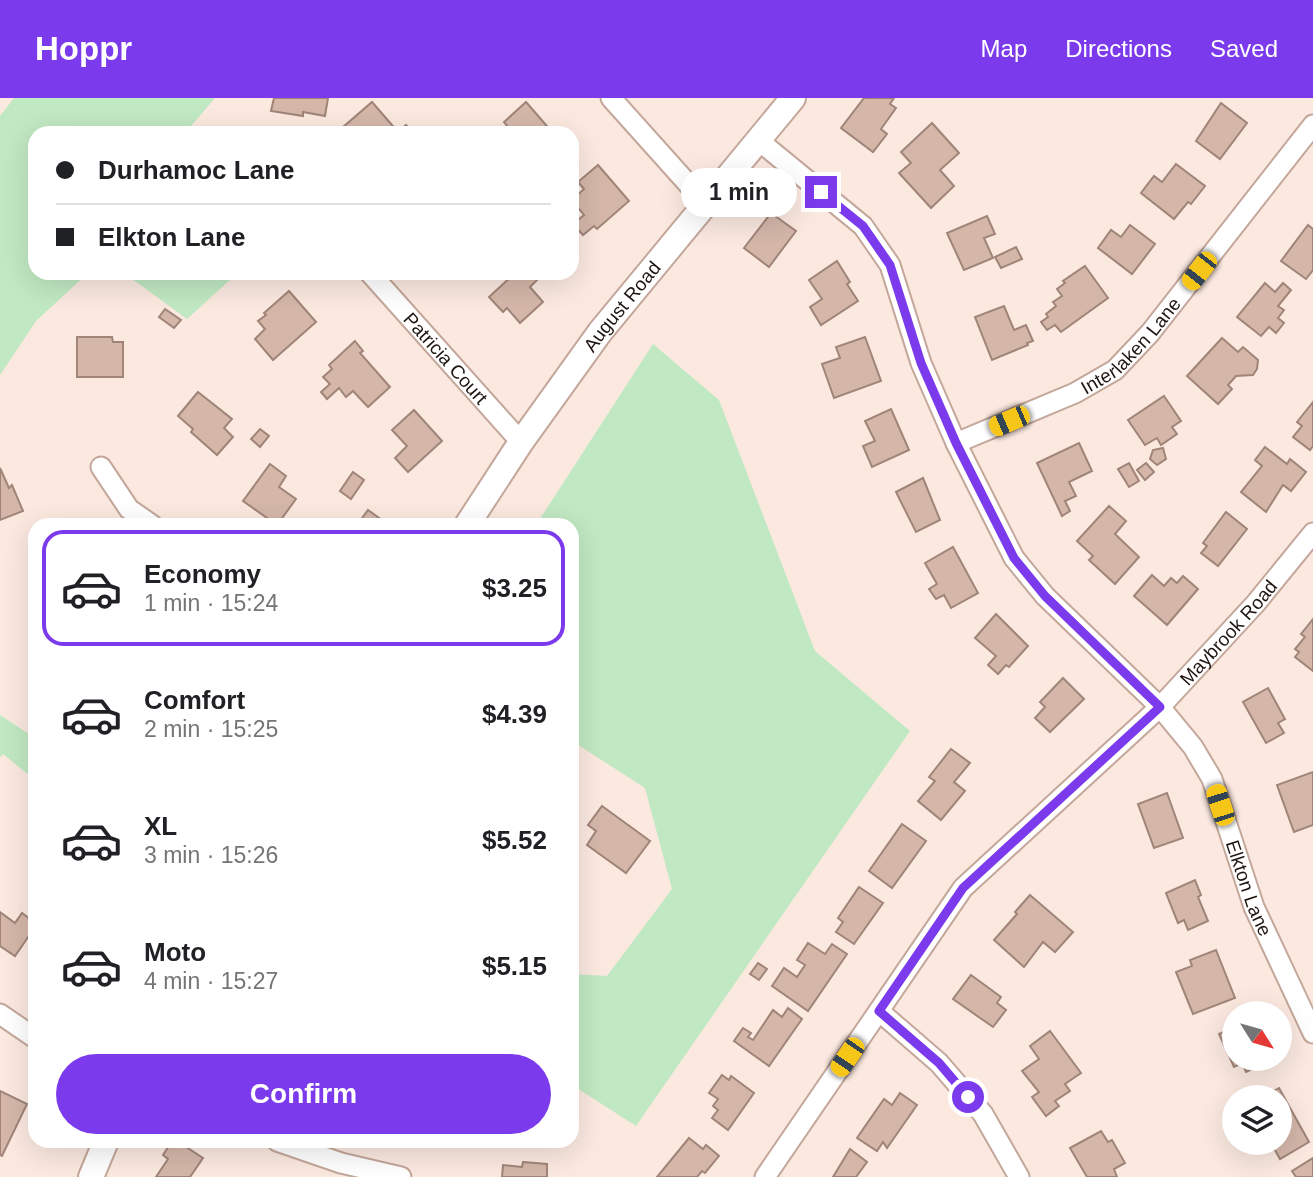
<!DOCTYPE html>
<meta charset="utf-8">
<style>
body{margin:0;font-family:Arial,sans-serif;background:#f2f2f2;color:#202124;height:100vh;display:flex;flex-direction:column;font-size:26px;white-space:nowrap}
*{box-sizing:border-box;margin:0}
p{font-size:23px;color:#757577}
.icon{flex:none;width:38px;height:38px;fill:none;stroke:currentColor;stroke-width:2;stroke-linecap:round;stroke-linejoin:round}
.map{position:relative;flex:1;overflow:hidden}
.drawer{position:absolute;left:28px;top:420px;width:551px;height:630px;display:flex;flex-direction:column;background:#fff;border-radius:21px;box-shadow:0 7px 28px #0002}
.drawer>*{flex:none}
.guide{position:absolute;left:28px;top:28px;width:551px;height:154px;border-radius:21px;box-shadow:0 7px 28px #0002;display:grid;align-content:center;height:154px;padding:0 28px;background:#fff}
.needle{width:46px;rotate:127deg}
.controls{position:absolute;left:1222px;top:903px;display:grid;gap:14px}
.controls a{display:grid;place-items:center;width:70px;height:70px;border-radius:50%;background:#fff;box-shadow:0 7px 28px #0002;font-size:35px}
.end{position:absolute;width:32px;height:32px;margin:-16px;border:9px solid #7c3aed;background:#fff;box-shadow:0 0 0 4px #fff}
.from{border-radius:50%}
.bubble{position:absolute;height:49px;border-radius:24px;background:#fff;box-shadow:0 7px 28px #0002;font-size:23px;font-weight:700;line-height:49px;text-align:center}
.car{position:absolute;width:21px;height:42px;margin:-21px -10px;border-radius:9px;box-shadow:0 0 5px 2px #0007;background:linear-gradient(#f5c518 24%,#345 0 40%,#f5c518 0 76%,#345 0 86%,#f5c518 0)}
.guide b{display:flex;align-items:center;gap:24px;height:66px;font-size:26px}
.guide b+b{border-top:2px solid #e0e0e0}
.guide i{width:18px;height:18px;background:#202124}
ul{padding:12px 0 0;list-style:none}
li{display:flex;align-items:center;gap:21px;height:116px;margin:0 14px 10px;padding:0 14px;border:4px solid transparent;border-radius:21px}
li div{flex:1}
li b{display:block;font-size:26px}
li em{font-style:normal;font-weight:700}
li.on{border-color:#7c3aed}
li>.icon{width:63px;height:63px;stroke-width:1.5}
.primary-button{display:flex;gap:14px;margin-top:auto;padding:14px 28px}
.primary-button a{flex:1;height:80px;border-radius:42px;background:#7c3aed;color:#fff;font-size:28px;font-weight:700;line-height:80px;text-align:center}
header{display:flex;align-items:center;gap:42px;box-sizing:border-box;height:98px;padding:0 35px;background:#7c3aed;color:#fff}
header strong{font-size:33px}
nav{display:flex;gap:38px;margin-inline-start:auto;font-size:24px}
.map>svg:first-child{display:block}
.green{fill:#c0e8c2}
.building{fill:#d4b7a9;stroke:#a08478;stroke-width:2}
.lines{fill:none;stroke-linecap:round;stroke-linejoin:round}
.minor-casing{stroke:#c4a79a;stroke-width:23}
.tertiary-casing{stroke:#c4a79a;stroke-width:28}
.minor{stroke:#fff;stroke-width:19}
.tertiary{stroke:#fff;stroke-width:24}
.route{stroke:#7c3aed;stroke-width:9}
.labels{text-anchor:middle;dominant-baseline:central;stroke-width:5;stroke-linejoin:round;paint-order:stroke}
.street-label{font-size:19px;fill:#201611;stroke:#fbe9e0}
</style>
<header>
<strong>Hoppr</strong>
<nav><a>Map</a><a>Directions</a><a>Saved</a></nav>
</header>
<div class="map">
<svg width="1313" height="1079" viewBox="0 0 1313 1079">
<rect width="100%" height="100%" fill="#fbe9e0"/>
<g class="green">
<polygon points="14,0 215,0 185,35 35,35 35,175 88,175 36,223 0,277 0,18"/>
<polygon points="124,175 213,175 231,181 187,221"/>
<polygon points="653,246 719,302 815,553 910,633 636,1028 572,987 572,876 607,878 672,791 645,690 572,643 572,427 536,427"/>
<polygon points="0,617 35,640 35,682 3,656 0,659"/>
</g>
<g class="building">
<polygon points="274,0 328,0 325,18 303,14 303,18 271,13"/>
<polygon points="864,0 894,0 890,6 896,10 881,31 887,36 873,54 841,30"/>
<polygon points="372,4 398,34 406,27 413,35 346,35 342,30"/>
<polygon points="526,4 553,35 513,35 504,24"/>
<polygon points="1221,5 1247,25 1220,61 1196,43"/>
<polygon points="932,25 959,55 940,72 954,88 931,110 899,75 911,65 901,54"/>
<polygon points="1176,66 1205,88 1191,106 1188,104 1174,121 1141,95 1154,78 1162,84"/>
<polygon points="598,67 629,103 597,131 594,128 583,137 573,126 584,117 572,102 584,91 578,84"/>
<polygon points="771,115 796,133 769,169 744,150"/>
<polygon points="987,118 995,136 984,140 993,160 964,172 947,135"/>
<polygon points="1130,127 1155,146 1132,176 1098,150 1111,132 1121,139"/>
<polygon points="1308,127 1313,131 1313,172 1306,181 1281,163"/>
<polygon points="1016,149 1022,161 1001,170 995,159"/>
<polygon points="837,163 850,184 847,186 858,203 821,227 810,209 822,201 809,182"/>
<polygon points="1085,168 1108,200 1061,234 1055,227 1047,232 1041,224 1048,219 1046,216 1056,208 1053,204 1062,198 1057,191 1065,185 1063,183"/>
<polygon points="515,175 540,175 542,177 530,189 543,204 520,225 507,210 503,214 489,199"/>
<polygon points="1265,185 1275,194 1283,185 1291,192 1278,208 1284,212 1278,220 1284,225 1276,235 1269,229 1261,238 1237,219"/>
<polygon points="289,193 316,224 273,262 255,241 265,231 258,223 266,217 264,215"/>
<polygon points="1004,208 1014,232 1026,227 1033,243 1027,245 1028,247 992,262 975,219"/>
<polygon points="165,211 181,222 174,230 159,219"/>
<polygon points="77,239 112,239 113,244 123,244 123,279 77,279"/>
<polygon points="865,239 881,283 834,300 822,266 840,260 836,249"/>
<polygon points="1222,240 1238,254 1243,249 1258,262 1257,271 1253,277 1236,278 1228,287 1232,291 1218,306 1187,278"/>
<polygon points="355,243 363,253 360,255 390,289 368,309 353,293 346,299 339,290 327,301 321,294 330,286 323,279 332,271 329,267"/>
<polygon points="198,294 232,321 224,330 233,339 217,357 191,334 193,331 178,318"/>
<polygon points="1164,298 1181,323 1172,329 1177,336 1161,347 1157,340 1145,347 1128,322"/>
<polygon points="1313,304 1313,348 1310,352 1293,339 1302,328 1297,324"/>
<polygon points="891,311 909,352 872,369 863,348 875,343 865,323"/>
<polygon points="414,312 442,343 408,374 395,360 407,348 392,332"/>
<polygon points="260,331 269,338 260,349 251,341"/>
<polygon points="1079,345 1092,373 1069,384 1076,398 1065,403 1070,413 1062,418 1037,365"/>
<polygon points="1265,349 1287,366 1290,361 1306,374 1291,393 1283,387 1266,414 1241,394 1262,368 1255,362"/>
<polygon points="1163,350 1166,361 1157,367 1150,361 1153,352"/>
<polygon points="1129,365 1139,383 1129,389 1118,371"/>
<polygon points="1146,365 1154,374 1145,382 1137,372"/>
<polygon points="270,366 286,378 279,389 296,401 277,427 243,403"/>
<polygon points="0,370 9,390 12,387 23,413 0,422"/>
<polygon points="353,374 364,382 351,401 340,393"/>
<polygon points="923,380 940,422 916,434 896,394"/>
<polygon points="1109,408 1126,423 1115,436 1139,459 1115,486 1089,462 1093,458 1077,443"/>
<polygon points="368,412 389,427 357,427"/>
<polygon points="1226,414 1247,431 1218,468 1201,455 1207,448 1203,445"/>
<polygon points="953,449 978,495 951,510 944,497 936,501 929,491 937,486 925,465"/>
<polygon points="1152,477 1164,488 1171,480 1177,485 1183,478 1198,491 1167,527 1134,498"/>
<polygon points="996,516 1028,548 1009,569 1006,567 998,576 988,567 996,558 975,540"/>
<polygon points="1313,521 1313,573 1295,559 1299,554 1295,551 1305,539 1301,536"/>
<polygon points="1063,580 1084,601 1050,634 1035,620 1045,609 1040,604"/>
<polygon points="1268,590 1285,621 1278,625 1284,635 1266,645 1243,604"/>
<polygon points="951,651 970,665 954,684 965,693 941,722 918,703 935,683 929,679"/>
<polygon points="1313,674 1313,727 1294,734 1277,687"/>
<polygon points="1167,695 1183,740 1154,750 1138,706"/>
<polygon points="602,708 650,743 626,775 587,747 596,733 588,727"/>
<polygon points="902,726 926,743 892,790 869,773"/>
<polygon points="1195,782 1201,797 1198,799 1208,823 1188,832 1184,822 1178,825 1166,795"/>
<polygon points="859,789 883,805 854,846 836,834 843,824 838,820"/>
<polygon points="1030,797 1073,834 1055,854 1043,844 1024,869 994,842 1017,816 1015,814"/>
<polygon points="0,814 15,825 22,815 35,825 35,829 15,858 0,848"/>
<polygon points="808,845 825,856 832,846 847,856 808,913 772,888 784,870 797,879 805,867 797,862"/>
<polygon points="1216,852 1235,900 1193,916 1176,874 1192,868 1190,862"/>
<polygon points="758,865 767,871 759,882 750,876"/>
<polygon points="971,877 1001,899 997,905 1006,912 993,929 953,901"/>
<polygon points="788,910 802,921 769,968 734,943 743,930 751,935 748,939 753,942 773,912 782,919"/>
<polygon points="1234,929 1234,961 1264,961 1266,965 1246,974 1242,965 1234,969 1219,936"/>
<polygon points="1050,933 1081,975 1065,986 1070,993 1055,1003 1059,1008 1046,1018 1032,999 1039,994 1022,973 1039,961 1030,948"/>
<polygon points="722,977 729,982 731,978 754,995 728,1032 712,1020 718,1012 713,1008 718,1001 709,995"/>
<polygon points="1279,990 1309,1044 1280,1061 1271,1045 1279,1045 1279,999 1263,999"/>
<polygon points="0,993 27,1006 2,1058 0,1057"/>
<polygon points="900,995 917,1007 887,1050 883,1044 877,1053 857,1040 884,1001 892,1007"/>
<polygon points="1101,1033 1108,1044 1112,1042 1125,1065 1114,1071 1117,1079 1087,1079 1070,1050"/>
<polygon points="689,1040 703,1051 706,1047 719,1058 705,1075 702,1073 697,1079 657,1079"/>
<polygon points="172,1043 177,1043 203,1060 190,1079 156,1079 168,1061 163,1057"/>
<polygon points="850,1051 867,1064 856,1079 833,1079"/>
<polygon points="1313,1060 1313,1079 1296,1079 1292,1073"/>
<polygon points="523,1064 547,1066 547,1079 502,1079 503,1067 522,1069"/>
</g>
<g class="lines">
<g class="minor-casing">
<g id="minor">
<polyline points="611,0 706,106"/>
<path id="s1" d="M758,42L863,128L890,167L921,265L956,345L1014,460L1045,498L1160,609L1193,649L1212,681L1254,809L1313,935"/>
<path id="s2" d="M370,175L521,344"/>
<path id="s3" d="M956,345L1075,295L1115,272L1150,235L1313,27"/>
<polyline points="101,369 129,411 152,427"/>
<polyline points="879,913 939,965 983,1016 1019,1079"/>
<polyline points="0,916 35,940"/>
<polyline points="277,1043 341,1065 401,1079"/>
<path id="s4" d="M765,1079L963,790L1160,609L1256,505L1313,435"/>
</g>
</g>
<g class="tertiary-casing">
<g id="tertiary">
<path id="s5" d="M467,427L521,344L600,234L793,0"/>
<polyline points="91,1079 106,1043"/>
</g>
</g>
<use href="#minor" class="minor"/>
<use href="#tertiary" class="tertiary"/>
</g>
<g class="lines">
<polyline class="route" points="821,94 863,128 890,167 921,265 956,345 1014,460 1045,498 1160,609 963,790 879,913 939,965 968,999"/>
</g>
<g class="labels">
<g class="street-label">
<text stroke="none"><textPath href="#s5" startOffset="268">August Road</textPath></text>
<text stroke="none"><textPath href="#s3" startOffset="203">Interlaken Lane</textPath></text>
<text stroke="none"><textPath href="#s2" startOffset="114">Patricia Court</textPath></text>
<text stroke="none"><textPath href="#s4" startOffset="719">Maybrook Road</textPath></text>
<text stroke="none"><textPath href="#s1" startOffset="915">Elkton Lane</textPath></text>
</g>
</g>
</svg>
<div class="controls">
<a><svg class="needle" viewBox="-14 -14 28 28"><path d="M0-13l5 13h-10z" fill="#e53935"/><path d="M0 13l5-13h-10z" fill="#757577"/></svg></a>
<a><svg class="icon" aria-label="layers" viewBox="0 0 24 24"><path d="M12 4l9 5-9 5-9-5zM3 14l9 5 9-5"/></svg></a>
</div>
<i class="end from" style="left:968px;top:999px"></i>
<i class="end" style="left:821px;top:94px"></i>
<div class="bubble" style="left:681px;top:70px;width:116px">1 min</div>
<i class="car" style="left:1199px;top:173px;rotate:218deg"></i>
<i class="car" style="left:1009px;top:323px;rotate:247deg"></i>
<i class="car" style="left:1220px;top:707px;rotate:342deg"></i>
<i class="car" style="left:847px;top:959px;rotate:214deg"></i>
<div class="guide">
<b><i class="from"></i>Durhamoc Lane</b>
<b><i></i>Elkton Lane</b>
</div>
<section class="drawer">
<ul>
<li class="on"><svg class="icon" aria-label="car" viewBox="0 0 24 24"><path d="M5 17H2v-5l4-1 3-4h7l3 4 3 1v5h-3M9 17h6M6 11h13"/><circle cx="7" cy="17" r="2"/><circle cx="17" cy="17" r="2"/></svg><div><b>Economy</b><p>1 min · 15:24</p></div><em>$3.25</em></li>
<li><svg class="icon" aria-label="car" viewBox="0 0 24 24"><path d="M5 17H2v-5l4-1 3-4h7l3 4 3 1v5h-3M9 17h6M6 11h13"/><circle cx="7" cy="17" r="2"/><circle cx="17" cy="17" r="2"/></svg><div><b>Comfort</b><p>2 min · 15:25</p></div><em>$4.39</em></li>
<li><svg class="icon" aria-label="car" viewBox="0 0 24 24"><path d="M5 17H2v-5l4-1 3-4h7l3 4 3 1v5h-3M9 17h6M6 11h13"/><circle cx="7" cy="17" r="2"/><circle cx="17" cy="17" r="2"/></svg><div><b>XL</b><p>3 min · 15:26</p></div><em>$5.52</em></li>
<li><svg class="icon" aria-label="car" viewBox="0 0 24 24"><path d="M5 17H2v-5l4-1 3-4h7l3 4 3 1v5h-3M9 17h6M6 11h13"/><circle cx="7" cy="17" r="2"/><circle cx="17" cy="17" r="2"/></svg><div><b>Moto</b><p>4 min · 15:27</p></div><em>$5.15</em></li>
</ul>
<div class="primary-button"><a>Confirm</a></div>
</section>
</div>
